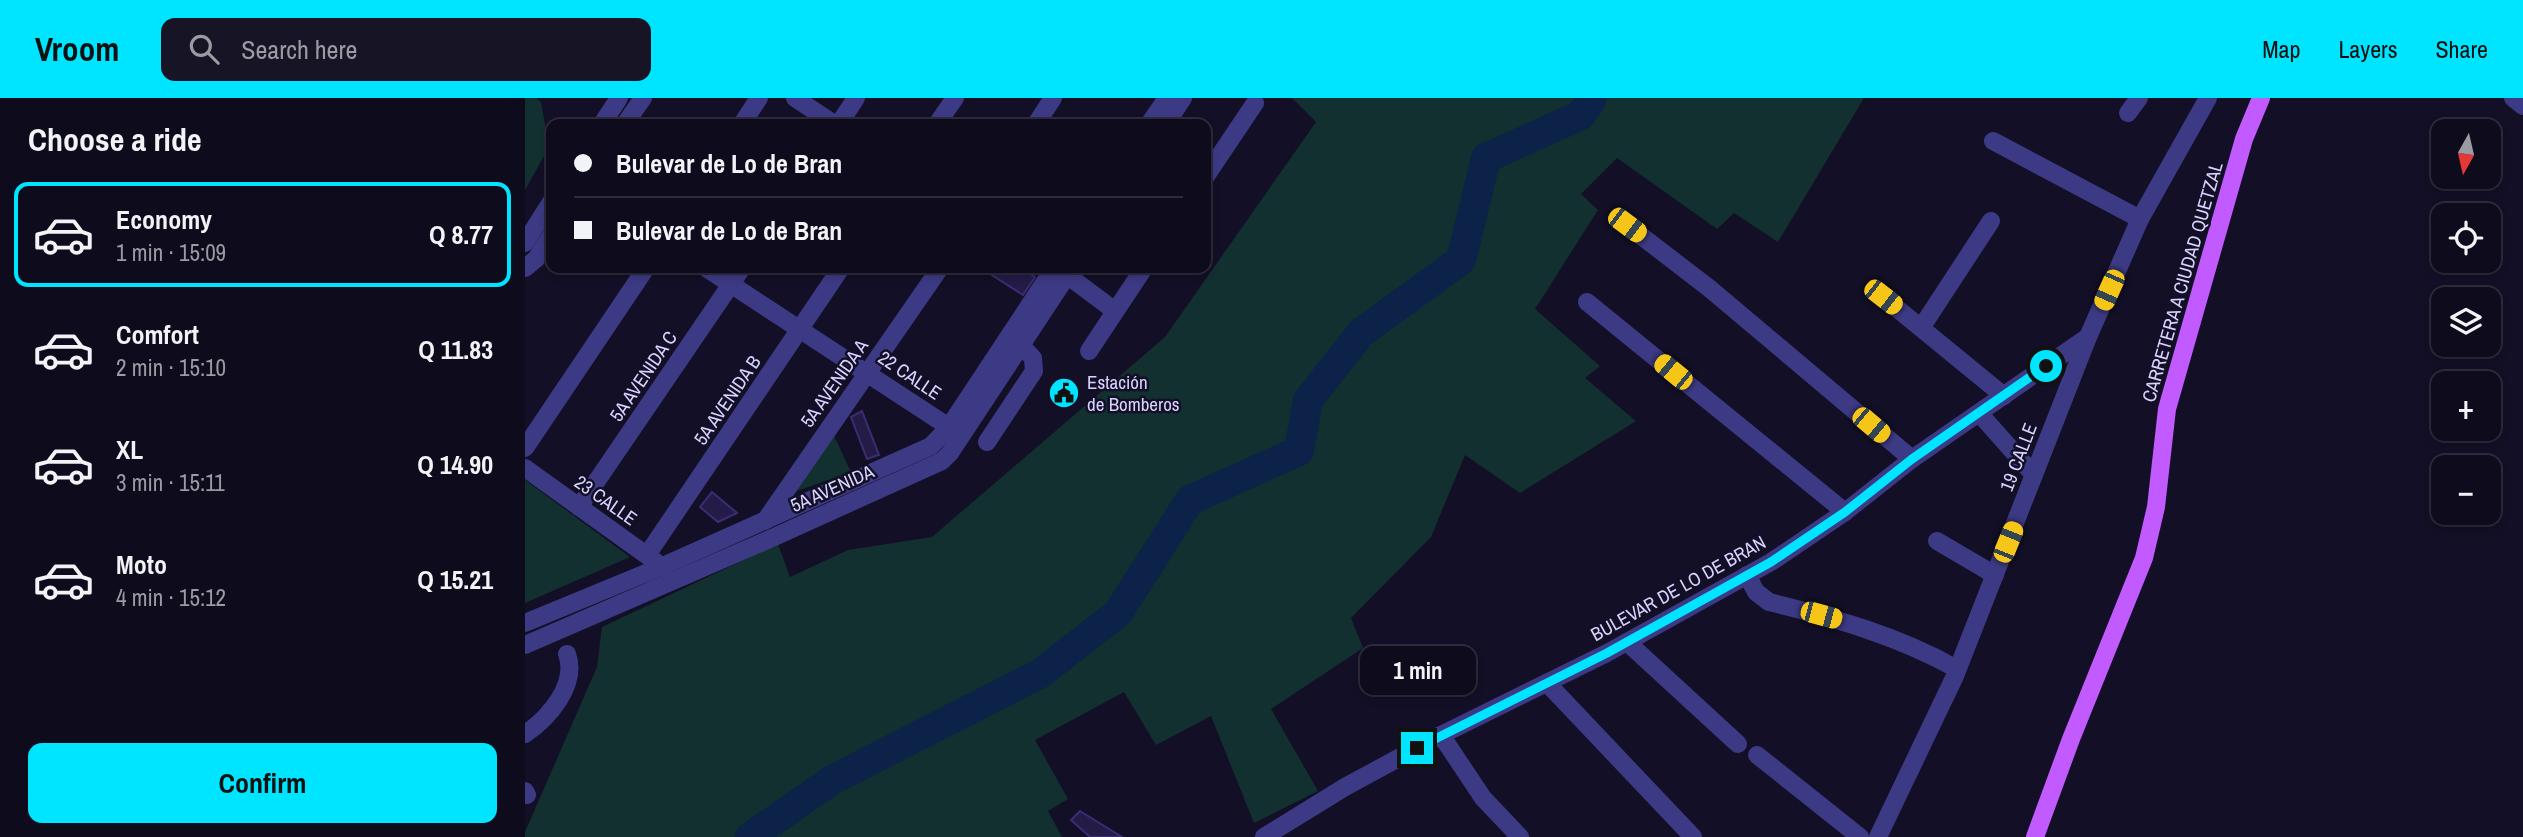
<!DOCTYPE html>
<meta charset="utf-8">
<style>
body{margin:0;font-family:"Archivo Narrow",sans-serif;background:#171425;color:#f1f3f6;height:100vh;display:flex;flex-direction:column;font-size:26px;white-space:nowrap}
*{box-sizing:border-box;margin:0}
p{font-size:23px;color:#9b9ba3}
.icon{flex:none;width:38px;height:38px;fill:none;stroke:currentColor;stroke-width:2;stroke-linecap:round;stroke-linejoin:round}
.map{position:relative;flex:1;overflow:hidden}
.details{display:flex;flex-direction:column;background:#0e0b1c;width:525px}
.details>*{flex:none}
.guide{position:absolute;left:21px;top:21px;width:665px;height:154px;border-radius:14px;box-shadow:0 4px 10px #0003,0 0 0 2px #2e2b3b;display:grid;align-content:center;height:154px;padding:0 28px;background:#0e0b1c}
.needle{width:46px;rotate:188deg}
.buttons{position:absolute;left:1906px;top:21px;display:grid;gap:14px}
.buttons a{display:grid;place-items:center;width:70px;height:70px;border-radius:14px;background:#0e0b1c;box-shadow:0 4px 10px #0003,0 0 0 2px #2e2b3b;font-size:35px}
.end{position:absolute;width:32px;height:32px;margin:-16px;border:9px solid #00e5ff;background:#111;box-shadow:0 0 0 4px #111}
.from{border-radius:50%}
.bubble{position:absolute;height:49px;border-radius:14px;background:#0e0b1c;box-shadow:0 4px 10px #0003,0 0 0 2px #2e2b3b;font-size:23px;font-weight:800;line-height:49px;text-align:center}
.car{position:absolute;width:21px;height:42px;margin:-21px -10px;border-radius:9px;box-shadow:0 0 5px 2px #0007;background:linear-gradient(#f5c518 24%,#345 0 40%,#f5c518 0 76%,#345 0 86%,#f5c518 0)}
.guide b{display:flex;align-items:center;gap:24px;height:66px;font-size:26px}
.guide b+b{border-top:2px solid #2e2b3b}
.guide i{width:18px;height:18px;background:#f1f3f6}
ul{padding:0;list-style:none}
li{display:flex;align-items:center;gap:21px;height:105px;margin:0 14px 10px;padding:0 14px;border:4px solid transparent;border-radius:14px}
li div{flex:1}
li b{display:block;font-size:26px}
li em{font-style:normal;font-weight:800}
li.on{border-color:#00e5ff}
li>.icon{width:63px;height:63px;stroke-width:1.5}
h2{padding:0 28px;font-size:32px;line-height:84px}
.primary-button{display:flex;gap:14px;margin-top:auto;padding:14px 28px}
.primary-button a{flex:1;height:80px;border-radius:14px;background:#00e5ff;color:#111;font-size:28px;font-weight:800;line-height:80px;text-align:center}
header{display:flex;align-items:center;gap:42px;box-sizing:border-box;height:98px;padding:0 35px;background:#00e5ff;color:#111}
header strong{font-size:33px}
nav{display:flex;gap:38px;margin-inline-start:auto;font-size:24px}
.search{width:490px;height:63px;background:#171425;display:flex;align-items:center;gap:18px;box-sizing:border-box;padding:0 24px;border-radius:14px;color:#9b9ba3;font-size:26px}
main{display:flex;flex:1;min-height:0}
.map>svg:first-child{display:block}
.green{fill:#12302f}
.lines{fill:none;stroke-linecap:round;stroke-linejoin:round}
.river{stroke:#0c2248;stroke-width:30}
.building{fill:#241b47;stroke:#3b2d73;stroke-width:2}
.minor{stroke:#3d3a85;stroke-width:18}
.major{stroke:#c25bff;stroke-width:18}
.route{stroke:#00e5ff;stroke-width:9}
.labels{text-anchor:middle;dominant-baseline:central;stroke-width:5;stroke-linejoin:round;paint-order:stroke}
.street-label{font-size:19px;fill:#d9d4ff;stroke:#130f26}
.poi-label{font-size:19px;fill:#d9d4ff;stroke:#130f26;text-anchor:start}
</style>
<header>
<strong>Vroom</strong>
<div class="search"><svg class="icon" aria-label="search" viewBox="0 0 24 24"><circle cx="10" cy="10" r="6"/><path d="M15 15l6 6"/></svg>Search here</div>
<nav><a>Map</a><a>Layers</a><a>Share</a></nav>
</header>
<main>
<section class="details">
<h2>Choose a ride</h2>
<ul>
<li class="on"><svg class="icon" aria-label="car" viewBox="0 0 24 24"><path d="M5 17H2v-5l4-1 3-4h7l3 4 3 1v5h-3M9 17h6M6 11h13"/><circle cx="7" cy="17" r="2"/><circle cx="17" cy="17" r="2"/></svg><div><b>Economy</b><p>1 min · 15:09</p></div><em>Q 8.77</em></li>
<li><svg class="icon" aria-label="car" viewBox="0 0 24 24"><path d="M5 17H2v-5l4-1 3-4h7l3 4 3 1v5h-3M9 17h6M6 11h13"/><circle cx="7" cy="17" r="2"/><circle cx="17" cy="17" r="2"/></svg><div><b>Comfort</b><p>2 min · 15:10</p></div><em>Q 11.83</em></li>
<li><svg class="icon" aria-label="car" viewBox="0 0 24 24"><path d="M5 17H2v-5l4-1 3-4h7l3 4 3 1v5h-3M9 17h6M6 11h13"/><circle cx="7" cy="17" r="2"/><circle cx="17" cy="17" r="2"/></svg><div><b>XL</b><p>3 min · 15:11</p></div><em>Q 14.90</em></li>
<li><svg class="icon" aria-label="car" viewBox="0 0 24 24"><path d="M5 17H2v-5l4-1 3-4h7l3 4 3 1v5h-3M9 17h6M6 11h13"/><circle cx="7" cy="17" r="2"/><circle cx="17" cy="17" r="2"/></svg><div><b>Moto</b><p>4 min · 15:12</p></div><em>Q 15.21</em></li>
</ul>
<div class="primary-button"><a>Confirm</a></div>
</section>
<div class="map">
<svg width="1998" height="739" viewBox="0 0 1998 739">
<rect width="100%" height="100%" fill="#130f26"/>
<g class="green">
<polygon points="0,0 11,0 16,4 24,49 0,92"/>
<polygon points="767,0 1339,0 1253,144 1209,115 1192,131 1092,60 1056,96 1073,112 1010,211 1075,268 1060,280 1111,323 995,395 940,357 906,439 826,520 838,550 746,611 793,693 729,725 686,618 631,647 599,594 510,642 543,701 523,713 537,739 0,739 0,734 72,569 77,529 253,446 265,479 323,452 407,439 640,239 791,24"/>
<polygon points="303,325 326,374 255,399"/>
<polygon points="0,382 105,459 0,505"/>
</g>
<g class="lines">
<polyline class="river" points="225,739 307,682 516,575 593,515 665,402 774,353 783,302 837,234 936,162 961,60 1056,17 1067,0"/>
</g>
<g class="building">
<polygon points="456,170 496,170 510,179 498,197"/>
<polygon points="337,313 354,357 342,361 326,319"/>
<polygon points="187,394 212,415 193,424 175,409"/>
<polygon points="555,713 563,718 597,739 565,739 546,722"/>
</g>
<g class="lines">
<g class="minor">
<polyline points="270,0 309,26"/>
<polyline points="1988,0 1998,8"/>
<polyline points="1603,15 1614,0"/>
<polyline points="77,26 94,0"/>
<polyline points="100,26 118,0"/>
<polyline points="217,26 234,0"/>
<polyline points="314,26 331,0"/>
<polyline points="412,26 430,0"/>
<polyline points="511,26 528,0"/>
<polyline points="624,26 642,0"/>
<polyline points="641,26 658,0"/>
<polyline points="1468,43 1615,121"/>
<polyline points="681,78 730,5"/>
<polyline points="1102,127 1184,190 1387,361"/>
<polyline points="0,145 26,104"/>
<polyline points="0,170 11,161 26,138"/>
<polyline points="181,170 424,329"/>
<polyline points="542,177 590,213"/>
<polyline points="1358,199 1479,298"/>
<polyline points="1062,204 1320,414"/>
<polyline points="1396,230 1466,123"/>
<polyline points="564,253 619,170"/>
<polyline points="1454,315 1509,377"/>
<polyline points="462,344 509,273 508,260 496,247"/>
<polyline points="0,350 121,170"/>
<polyline points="0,370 131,464"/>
<polyline points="54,409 217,170"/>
<polyline points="240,423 415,170"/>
<polyline points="1412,443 1470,477"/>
<polyline points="122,457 316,170"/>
<path d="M1222,477L1231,494L1244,504C1310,520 1373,538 1432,571"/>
<polyline points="0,525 138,468 406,348 424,329 529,170"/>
<polyline points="1102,544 1213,646"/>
<polyline points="0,547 247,440 417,363 425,355 547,170"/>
<polyline points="1022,585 1168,739"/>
<path d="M0,636C24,620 53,586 42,556"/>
<polyline points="916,637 958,700 995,739"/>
<polyline points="1232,657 1335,739"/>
<polyline points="0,693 2,697"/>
<polyline points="739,739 820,689 916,637 1082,555 1246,464 1320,414 1387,361 1563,239"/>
<polyline points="1353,739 1430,578 1563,239 1615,121 1683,0"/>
</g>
<polyline class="major" points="1510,739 1546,641 1619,460 1631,409 1642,311 1719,41 1736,0"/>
</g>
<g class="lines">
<polyline class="route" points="892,650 1082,555 1246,464 1320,414 1387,361 1521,268"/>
</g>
<defs>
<g id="civic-disc" transform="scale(1.575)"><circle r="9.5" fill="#00e5ff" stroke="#130f26"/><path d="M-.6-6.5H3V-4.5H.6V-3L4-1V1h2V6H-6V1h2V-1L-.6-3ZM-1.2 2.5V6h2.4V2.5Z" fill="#111"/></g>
</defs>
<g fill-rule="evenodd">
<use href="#civic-disc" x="539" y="295"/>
</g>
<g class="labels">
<g class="street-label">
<text transform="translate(1657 184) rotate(-74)">CARRETERA A CIUDAD QUETZAL</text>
<text transform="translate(385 277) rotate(34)">22 CALLE</text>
<text transform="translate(118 278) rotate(-56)">5A AVENIDA C</text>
<text transform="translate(309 285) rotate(-55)">5A AVENIDA A</text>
<text transform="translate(202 302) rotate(-56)">5A AVENIDA B</text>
<text transform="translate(1493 359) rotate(-69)">19 CALLE</text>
<text transform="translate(307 390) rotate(-24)">5A AVENIDA</text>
<text transform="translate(81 402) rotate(35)">23 CALLE</text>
<text transform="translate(1153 490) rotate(-29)">BULEVAR DE LO DE BRAN</text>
</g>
<g class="poi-label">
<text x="562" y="284">Estación<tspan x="562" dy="22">de Bomberos</tspan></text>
</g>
</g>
</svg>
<div class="buttons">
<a><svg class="needle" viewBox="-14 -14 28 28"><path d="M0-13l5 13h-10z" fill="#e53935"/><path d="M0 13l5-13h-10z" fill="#9b9ba3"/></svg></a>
<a><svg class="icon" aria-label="locate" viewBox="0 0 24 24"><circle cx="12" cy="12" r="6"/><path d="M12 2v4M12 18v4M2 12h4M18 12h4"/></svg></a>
<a><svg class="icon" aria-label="layers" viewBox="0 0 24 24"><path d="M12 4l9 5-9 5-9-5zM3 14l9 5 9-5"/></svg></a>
<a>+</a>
<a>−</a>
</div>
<i class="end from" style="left:1521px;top:268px"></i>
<i class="end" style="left:892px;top:650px"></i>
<div class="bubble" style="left:835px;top:548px;width:116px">1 min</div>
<i class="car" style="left:1102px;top:127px;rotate:127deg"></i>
<i class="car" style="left:1584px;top:192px;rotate:204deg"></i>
<i class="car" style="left:1358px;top:199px;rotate:128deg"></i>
<i class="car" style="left:1148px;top:274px;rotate:309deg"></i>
<i class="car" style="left:1346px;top:327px;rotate:130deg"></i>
<i class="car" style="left:1483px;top:444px;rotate:22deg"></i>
<i class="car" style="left:1296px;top:517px;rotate:105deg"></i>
<div class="guide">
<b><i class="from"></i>Bulevar de Lo de Bran</b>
<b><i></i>Bulevar de Lo de Bran</b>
</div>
</div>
</main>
